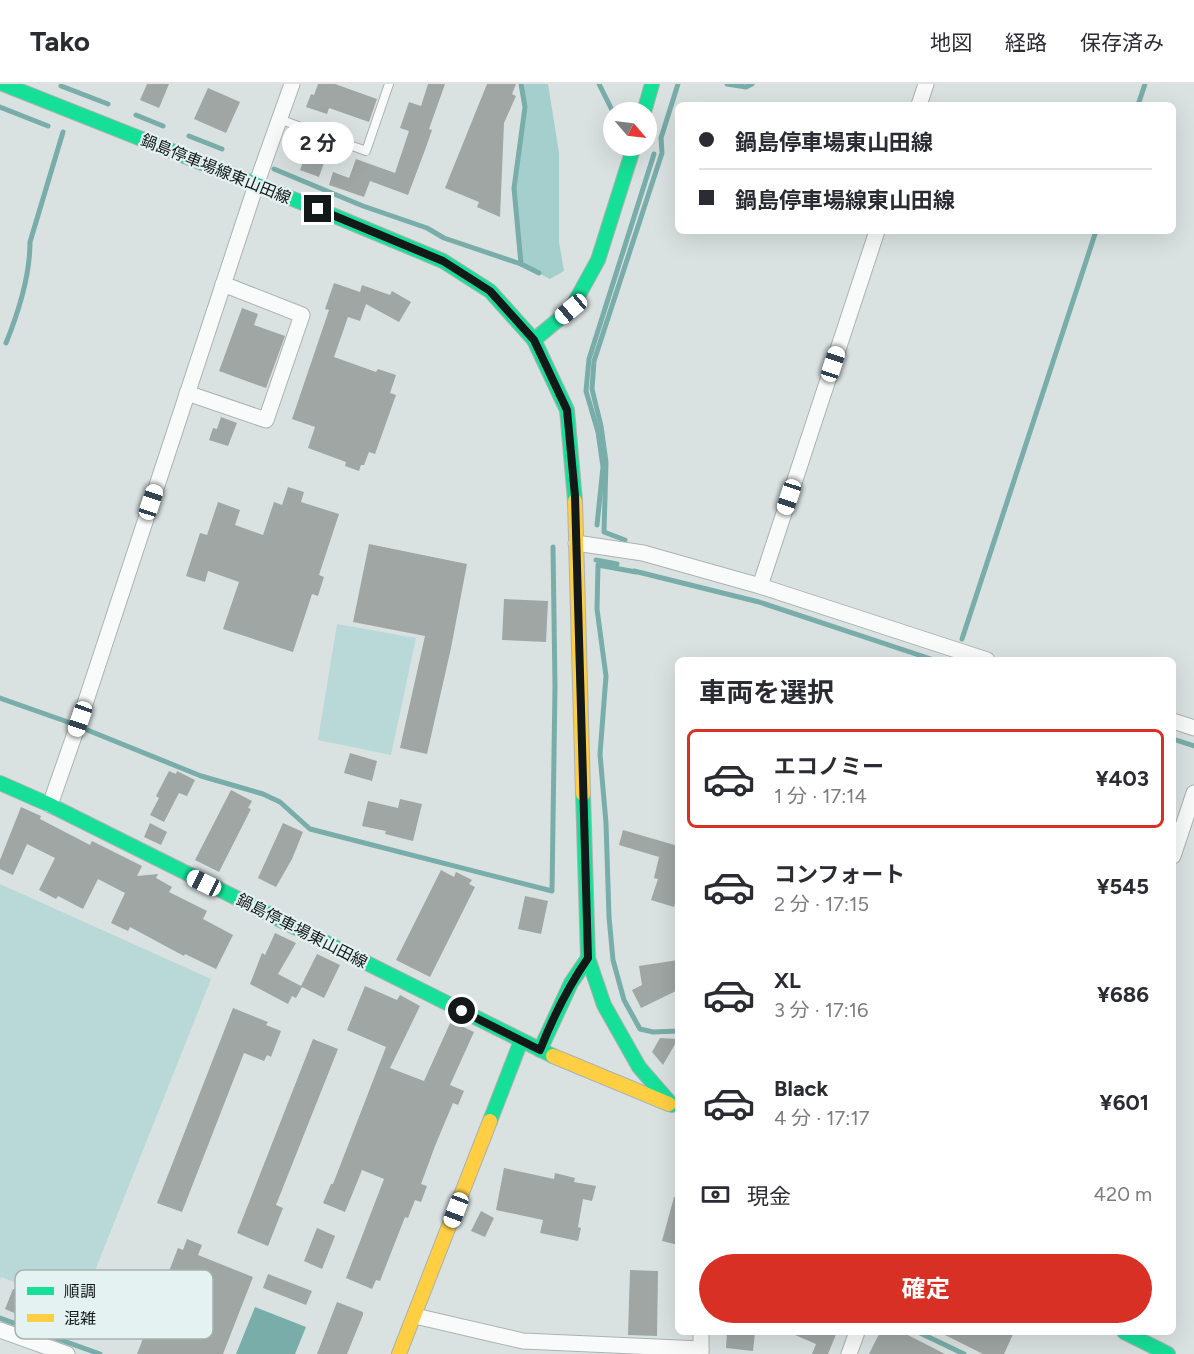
<!DOCTYPE html>
<html lang="ja">
<meta charset="utf-8">
<style>
body{margin:0;font-family:Figtree,"Noto Sans JP",sans-serif;background:#f7f7f7;color:#2b2b33;height:100vh;display:flex;flex-direction:column;font-size:22px;white-space:nowrap}
*{box-sizing:border-box;margin:0}
p{font-size:20px;color:#7c7c81}
.icon{flex:none;width:33px;height:33px;fill:none;stroke:currentColor;stroke-width:2;stroke-linecap:round;stroke-linejoin:round}
.map{position:relative;flex:1;overflow:hidden}
.sheet{position:absolute;left:675px;top:573px;width:501px;height:678px;display:flex;flex-direction:column;background:#fff;border-radius:9px;box-shadow:0 6px 24px #0002}
.sheet>*{flex:none}
.banner{position:absolute;left:675px;top:18px;width:501px;height:132px;border-radius:9px;box-shadow:0 6px 24px #0002;display:grid;align-content:center;height:132px;padding:0 24px;background:#fff}
.needle{width:39px;rotate:118deg}
.tools{position:absolute;left:603px;top:18px;display:grid;gap:12px}
.tools a{display:grid;place-items:center;width:54px;height:54px;border-radius:50%;background:#fff;box-shadow:0 6px 24px #0002;font-size:30px}
.end{position:absolute;width:27px;height:27px;margin:-14px;border:8px solid #131818;background:#fff;box-shadow:0 0 0 3px #fff}
.from{border-radius:50%}
.bubble{position:absolute;height:42px;border-radius:21px;background:#fff;box-shadow:0 6px 24px #0002;font-size:20px;font-weight:700;line-height:42px;text-align:center}
.car{position:absolute;width:18px;height:36px;margin:-18px -9px;border-radius:8px;box-shadow:0 0 4px 2px #0007;background:linear-gradient(#fff 24%,#345 0 40%,#fff 0 76%,#345 0 86%,#fff 0)}
.banner b{display:flex;align-items:center;gap:21px;height:57px;font-size:22px}
.banner b+b{border-top:2px solid #e1e1e2}
.banner i{width:15px;height:15px;background:#2b2b33}
ul{padding:0;list-style:none}
li{display:flex;align-items:center;gap:18px;height:99px;margin:0 12px 9px;padding:0 12px;border:3px solid transparent;border-radius:9px}
li div{flex:1}
li b{display:block;font-size:22px}
li em{font-style:normal;font-weight:700}
li.selected{border-color:#d93025}
li>.icon{width:54px;height:54px;stroke-width:1.5}
h2{padding:0 24px;font-size:27px;line-height:72px}
.pay{display:flex;align-items:center;gap:15px;height:66px;padding:0 24px;font-size:22px}
.pay p{margin-inline-start:auto}
.button{display:flex;gap:12px;margin-top:auto;padding:12px 24px}
.button a{flex:1;height:69px;border-radius:36px;background:#d93025;color:#fff;font-size:24px;font-weight:700;line-height:69px;text-align:center}
header{display:flex;align-items:center;gap:36px;box-sizing:border-box;height:84px;padding:0 30px;background:#fff;border-bottom:2px solid #e1e1e2}
header strong{font-size:28px}
nav{display:flex;gap:33px;margin-inline-start:auto;font-size:21px}
.map>svg:first-child{display:block}
.green{fill:#b8d9d7}
.forest{fill:#a4cfcc}
.water{fill:#79adaa}
.lines{fill:none;stroke-linecap:round;stroke-linejoin:round}
.stream{stroke:#79adaa;stroke-width:5}
.building{fill:#9fa6a4}
.lane-casing{stroke:#acb2b2;stroke-width:10}
.street-casing{stroke:#acb2b2;stroke-width:17}
.fast-casing{stroke:#acb2b2;stroke-width:16}
.slow-casing{stroke:#acb2b2;stroke-width:16}
.lane{stroke:#f9fbfa;stroke-width:8}
.street{stroke:#f9fbfa;stroke-width:15}
.fast{stroke:#16e098;stroke-width:14}
.slow{stroke:#ffcf43;stroke-width:14}
.route{stroke:#131818;stroke-width:8}
.labels{text-anchor:middle;dominant-baseline:central;stroke-width:4.5;stroke-linejoin:round;paint-order:stroke}
.street-label{font-size:16px;fill:#131818;stroke:#e4f3f2}
.key{fill:#e4f3f2;stroke:#a5b1b1;stroke-width:1.5}
.key-label{font-size:16px;fill:#131818}
</style>
<header>
<strong>Tako</strong>
<nav><a>地図</a><a>経路</a><a>保存済み</a></nav>
</header>
<div class="map">
<svg width="1194" height="1270" viewBox="0 0 1194 1270">
<rect width="100%" height="100%" fill="#dae2e1"/>
<g class="green">
<polygon points="337,540 416,554 391,671 318,656"/>
<polygon points="0,800 211,895 73,1242 46,1232 53,1213 1,1193 0,1196"/>
</g>
<polygon class="forest" points="521,0 548,0 559,69 559,158 564,187 550,195 521,180 514,104 525,23"/>
<polygon class="water" points="255,1223 306,1243 295,1270 236,1270"/>
<g class="lines">
<g class="stream">
<polyline points="599,0 614,30"/>
<polyline points="727,0 746,3 752,0"/>
<polyline points="61,2 108,20"/>
<polyline points="1138,21 1145,0"/>
<polyline points="0,23 48,42"/>
<polyline points="136,31 163,42"/>
<polyline points="189,52 222,65"/>
<polyline points="274,85 363,122 427,144 444,154 521,180 539,189"/>
<polyline points="521,180 514,104 525,23 521,0"/>
<path d="M6,259C19,227 30,192 30,158L63,48"/>
<polyline points="597,441 603,383 598,348 586,307 589,275 654,70"/>
<polyline points="625,456 604,448 606,378 601,342 592,305 594,277 662,69 661,54 678,0"/>
<polyline points="596,476 617,480"/>
<polyline points="634,487 759,518 934,576"/>
<polyline points="636,488 598,481 597,525 606,592 600,670 606,739 609,833 613,876 624,916 640,945 653,948 678,947"/>
<polyline points="962,555 1096,147"/>
<polyline points="0,614 65,637 201,692 263,710 280,718 310,745 552,807 555,602 553,463"/>
<polyline points="1173,655 1194,662"/>
<polyline points="0,1234 100,1270"/>
<polyline points="918,1248 964,1270"/>
</g>
</g>
<g class="building">
<polygon points="147,0 169,0 159,24 140,16"/>
<polygon points="318,0 335,0 377,15 369,38 329,24 327,30 306,23 311,10 314,11"/>
<polygon points="428,0 445,0 429,45 432,46 425,66 408,111 370,97 364,113 329,101 333,88 349,94 356,75 395,89 409,47 400,44 409,18 421,22"/>
<polygon points="487,0 516,0 512,10 516,12 504,39 500,133 477,123 479,118 445,104"/>
<polygon points="208,4 240,18 226,49 194,35"/>
<polygon points="307,67 326,73 319,93 300,86"/>
<polygon points="334,199 360,208 362,201 390,211 392,207 411,218 399,238 366,220 360,237 348,233 334,273 376,288 378,285 396,291 390,309 396,311 375,370 369,368 364,381 361,381 359,387 345,382 346,378 308,364 315,343 292,335 329,226 325,225"/>
<polygon points="242,224 258,230 254,241 285,252 266,304 219,287"/>
<polygon points="221,333 237,339 228,362 209,356 213,344 217,345"/>
<polygon points="288,403 304,408 301,418 339,430 319,491 324,493 318,512 312,510 293,568 223,545 239,498 208,487 205,498 186,492 200,449 207,451 218,418 240,426 235,441 263,451 274,418 282,421"/>
<polygon points="369,460 467,480 451,564 427,670 400,664 425,552 353,538"/>
<polygon points="504,515 548,517 546,558 502,556"/>
<polygon points="350,669 377,677 372,697 344,689"/>
<polygon points="169,687 176,690 177,687 195,696 187,712 179,709 164,738 150,731 159,714 156,712"/>
<polygon points="231,706 252,717 248,724 251,725 219,788 195,776"/>
<polygon points="400,715 422,720 413,757 385,750 386,747 362,742 368,717 398,724"/>
<polygon points="21,723 41,732 40,735 90,761 92,757 142,782 137,792 158,790 156,794 172,803 169,808 207,827 203,835 233,851 216,885 185,870 184,872 130,843 128,847 111,839 125,809 98,795 83,825 58,812 56,815 39,806 55,774 27,760 13,791 0,785 0,776"/>
<polygon points="150,739 167,748 161,761 144,753"/>
<polygon points="283,739 303,748 292,775 276,803 258,794"/>
<polygon points="623,746 678,762 678,817 676,817 674,823 651,816 658,795 654,794 659,773 619,761"/>
<polygon points="441,786 454,793 456,788 472,796 469,800 475,803 430,893 396,876"/>
<polygon points="525,812 548,817 541,850 518,845"/>
<polygon points="275,849 296,859 278,890 301,902 317,870 340,881 324,914 302,903 296,914 292,912 288,920 250,900 262,869 265,871"/>
<polygon points="678,876 678,906 641,924 632,906 642,901 639,882"/>
<polygon points="365,902 397,916 400,911 420,922 390,984 424,997 451,937 474,948 450,1001 464,1007 458,1021 453,1019 435,1062 421,1100 427,1102 421,1118 415,1116 408,1134 405,1133 380,1197 376,1196 372,1205 346,1194 384,1095 362,1086 345,1128 323,1119 331,1100 333,1100 386,963 347,946"/>
<polygon points="233,924 268,938 266,941 281,947 271,973 267,971 264,977 244,969 182,1128 157,1119"/>
<polygon points="660,954 678,955 663,981 652,968"/>
<polygon points="313,955 338,965 276,1121 283,1124 268,1162 237,1149"/>
<polygon points="504,1084 554,1095 555,1089 575,1094 574,1098 596,1102 592,1117 583,1115 578,1143 581,1144 578,1157 540,1149 543,1136 496,1126"/>
<polygon points="674,1113 678,1113 678,1161 662,1157"/>
<polygon points="481,1127 494,1134 485,1153 471,1147"/>
<polygon points="317,1144 335,1152 322,1185 304,1177"/>
<polygon points="187,1155 202,1161 198,1171 253,1193 223,1270 137,1270 178,1164 183,1166"/>
<polygon points="630,1186 658,1187 657,1252 628,1251"/>
<polygon points="268,1190 312,1207 306,1221 263,1204"/>
<polygon points="13,1205 38,1215 30,1236 5,1225"/>
<polygon points="337,1218 363,1228 363,1231 347,1270 317,1270"/>
<polygon points="727,1248 755,1248 753,1267 726,1264"/>
<polygon points="788,1248 837,1248 828,1270 812,1270 816,1260"/>
<polygon points="880,1248 902,1248 945,1270 869,1270"/>
<polygon points="939,1248 1014,1248 1004,1270 983,1270"/>
</g>
<g class="lines">
<g class="lane-casing">
<polyline id="lane" points="279,35 366,67 389,0"/>
</g>
<g class="street-casing">
<g id="street">
<polyline points="919,21 926,0"/>
<polyline points="187,309 266,336 302,231 223,200"/>
<polyline points="576,459 643,469 760,502 987,576"/>
<polyline points="760,502 877,147"/>
<polyline points="1173,637 1194,644"/>
<polyline points="50,721 80,635 256,101 292,0"/>
<polyline points="1173,772 1194,709"/>
<polyline points="415,1232 523,1257 701,1265"/>
<polyline points="0,1246 67,1270"/>
<polyline points="701,1270 701,1248"/>
<polyline points="849,1270 857,1248"/>
</g>
</g>
<g class="fast-casing">
<g id="fast">
<polyline points="3,0 318,125 443,177 490,207 534,256 567,326 575,417"/>
<polyline points="644,28 652,0"/>
<polyline points="534,256 571,225 598,176 634,62"/>
<polyline points="0,699 50,721 553,972"/>
<polyline points="583,710 588,874 604,921 639,983 672,1021"/>
<polyline points="540,966 571,899 588,874"/>
<polyline points="490,1037 521,957"/>
<polyline points="1124,1248 1168,1270"/>
</g>
</g>
<g class="slow-casing">
<g id="slow">
<polyline points="575,417 583,710"/>
<polyline points="553,972 669,1020"/>
<polyline points="399,1270 490,1037"/>
</g>
</g>
<use href="#lane" class="lane"/>
<use href="#street" class="street"/>
<use href="#fast" class="fast"/>
<use href="#slow" class="slow"/>
</g>
<g class="lines">
<path class="route" d="M318,125L443,177L490,207L534,256L567,326L575,412L588,874C568,903 553,933 540,966L462,927"/>
</g>
<g class="labels">
<g class="street-label">
<text transform="translate(216 85) rotate(22)">鍋島停車場線東山田線</text>
<text transform="translate(302 847) rotate(27)">鍋島停車場東山田線</text>
</g>
</g>
<rect x="15" y="1186" width="198" height="69" rx="9" class="key"/>
<rect x="27" y="1203" width="27" height="8" fill="#16e098"/>
<rect x="27" y="1230" width="27" height="8" fill="#ffcf43"/>
<g class="key-label">
<text x="64" y="1213">順調</text>
<text x="64" y="1240">混雑</text>
</g>
</svg>
<div class="tools">
<a><svg class="needle" viewBox="-14 -14 28 28"><path d="M0-13l5 13h-10z" fill="#e53935"/><path d="M0 13l5-13h-10z" fill="#7c7c81"/></svg></a>
</div>
<i class="end from" style="left:462px;top:927px"></i>
<i class="end" style="left:318px;top:125px"></i>
<div class="bubble" style="left:282px;top:38px;width:72px">2 分</div>
<i class="car" style="left:571px;top:225px;rotate:230deg"></i>
<i class="car" style="left:833px;top:280px;rotate:18deg"></i>
<i class="car" style="left:789px;top:413px;rotate:198deg"></i>
<i class="car" style="left:151px;top:418px;rotate:18deg"></i>
<i class="car" style="left:80px;top:635px;rotate:199deg"></i>
<i class="car" style="left:204px;top:799px;rotate:296deg"></i>
<i class="car" style="left:456px;top:1126px;rotate:201deg"></i>
<div class="banner">
<b><i class="from"></i>鍋島停車場東山田線</b>
<b><i></i>鍋島停車場線東山田線</b>
</div>
<section class="sheet">
<h2>車両を選択</h2>
<ul>
<li class="selected"><svg class="icon" aria-label="car" viewBox="0 0 24 24"><path d="M5 17H2v-5l4-1 3-4h7l3 4 3 1v5h-3M9 17h6M6 11h13"/><circle cx="7" cy="17" r="2"/><circle cx="17" cy="17" r="2"/></svg><div><b>エコノミー</b><p>1 分 · 17:14</p></div><em>¥403</em></li>
<li><svg class="icon" aria-label="car" viewBox="0 0 24 24"><path d="M5 17H2v-5l4-1 3-4h7l3 4 3 1v5h-3M9 17h6M6 11h13"/><circle cx="7" cy="17" r="2"/><circle cx="17" cy="17" r="2"/></svg><div><b>コンフォート</b><p>2 分 · 17:15</p></div><em>¥545</em></li>
<li><svg class="icon" aria-label="car" viewBox="0 0 24 24"><path d="M5 17H2v-5l4-1 3-4h7l3 4 3 1v5h-3M9 17h6M6 11h13"/><circle cx="7" cy="17" r="2"/><circle cx="17" cy="17" r="2"/></svg><div><b>XL</b><p>3 分 · 17:16</p></div><em>¥686</em></li>
<li><svg class="icon" aria-label="car" viewBox="0 0 24 24"><path d="M5 17H2v-5l4-1 3-4h7l3 4 3 1v5h-3M9 17h6M6 11h13"/><circle cx="7" cy="17" r="2"/><circle cx="17" cy="17" r="2"/></svg><div><b>Black</b><p>4 分 · 17:17</p></div><em>¥601</em></li>
</ul>
<div class="pay"><svg class="icon" aria-label="cash" viewBox="0 0 24 24"><path d="M3 7h18v10H3z"/><circle cx="12" cy="12" r="2"/></svg>現金<p>420 m</p></div>
<div class="button"><a>確定</a></div>
</section>
</div>
